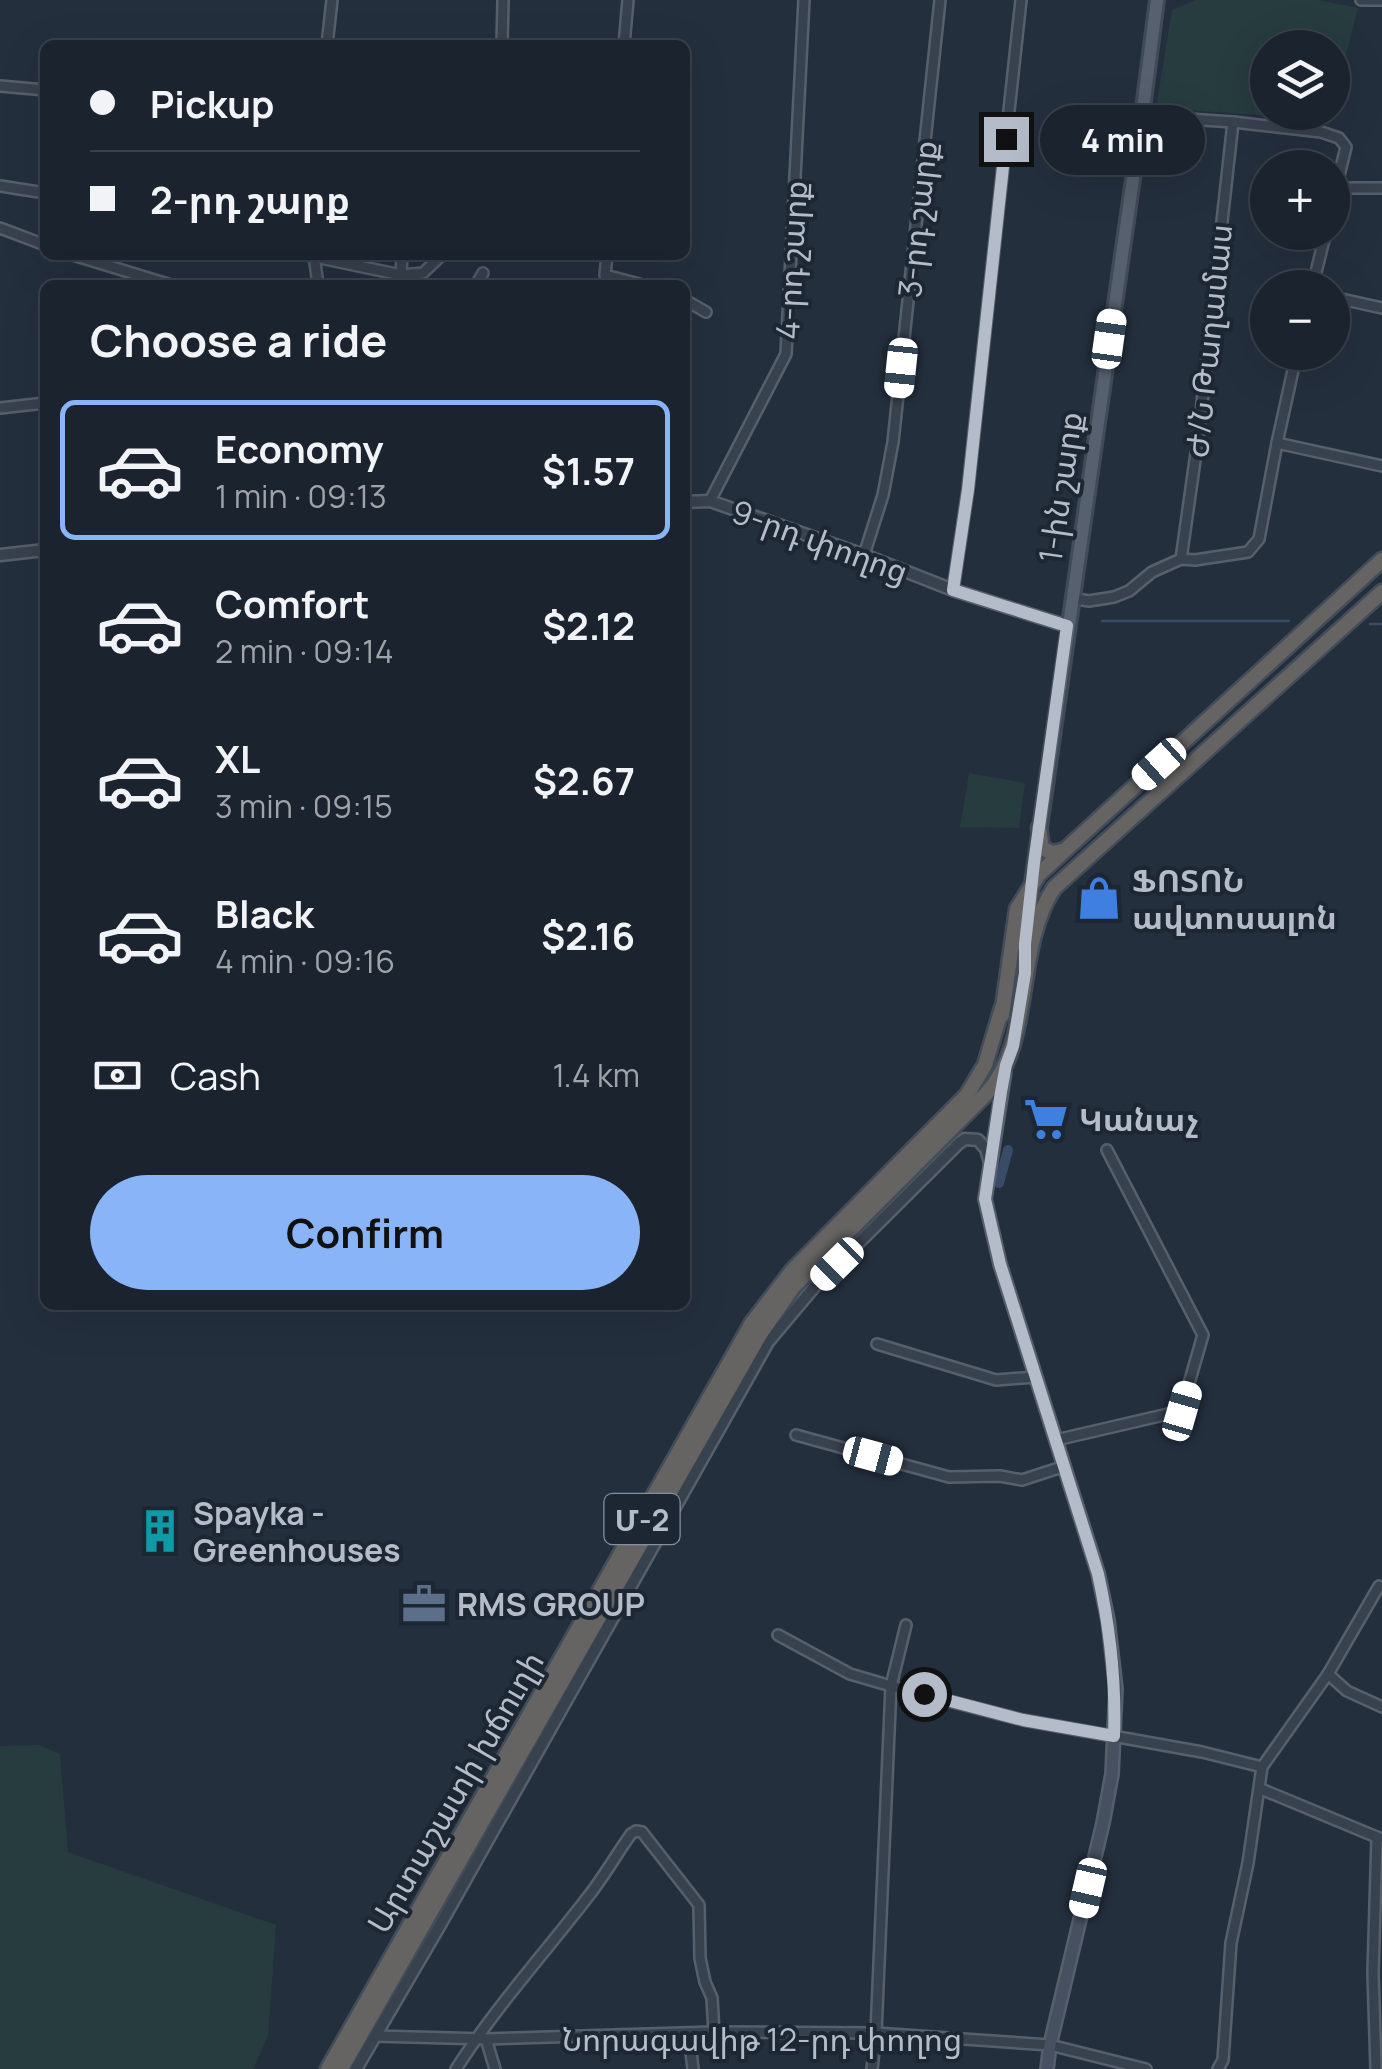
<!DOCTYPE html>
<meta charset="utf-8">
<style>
body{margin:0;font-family:Manrope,"Noto Sans Armenian",sans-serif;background:#282f3a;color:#f1f3f6;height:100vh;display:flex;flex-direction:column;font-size:38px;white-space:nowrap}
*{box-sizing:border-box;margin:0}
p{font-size:32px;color:#a0a4aa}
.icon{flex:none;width:55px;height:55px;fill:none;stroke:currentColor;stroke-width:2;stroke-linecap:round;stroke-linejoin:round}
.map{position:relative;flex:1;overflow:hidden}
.side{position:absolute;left:40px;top:280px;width:650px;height:1030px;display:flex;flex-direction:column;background:#1b232e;border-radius:15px;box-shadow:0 10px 40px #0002,0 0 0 2px #39404a}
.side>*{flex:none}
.banner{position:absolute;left:40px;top:40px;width:650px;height:220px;border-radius:15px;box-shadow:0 10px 40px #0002,0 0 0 2px #39404a;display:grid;align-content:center;height:220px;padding:0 50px;background:#1b232e}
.tools{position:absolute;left:1250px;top:30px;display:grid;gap:20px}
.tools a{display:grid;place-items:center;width:100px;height:100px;border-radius:50%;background:#1b232e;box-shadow:0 10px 40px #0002,0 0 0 2px #39404a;font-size:50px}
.end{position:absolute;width:45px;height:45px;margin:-22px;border:12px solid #b4bcc9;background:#111;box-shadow:0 0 0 5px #111}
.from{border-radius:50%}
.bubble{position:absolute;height:70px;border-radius:35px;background:#1b232e;box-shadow:0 10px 40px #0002,0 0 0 2px #39404a;font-size:32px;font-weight:700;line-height:70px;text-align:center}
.car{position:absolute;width:30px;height:60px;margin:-30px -15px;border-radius:12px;box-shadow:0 0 8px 2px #0007;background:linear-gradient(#fff 24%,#345 0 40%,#fff 0 76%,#345 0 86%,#fff 0)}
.banner b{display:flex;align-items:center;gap:35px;height:95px;font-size:38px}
.banner b+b{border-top:2px solid #39404a}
.banner i{width:25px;height:25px;background:#f1f3f6}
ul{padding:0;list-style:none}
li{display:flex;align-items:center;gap:30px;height:140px;margin:0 20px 15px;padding:0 30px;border:5px solid transparent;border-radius:15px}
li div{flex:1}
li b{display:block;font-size:38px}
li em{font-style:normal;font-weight:700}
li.active{border-color:#8ab4f8}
li>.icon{width:90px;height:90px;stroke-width:1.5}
h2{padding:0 50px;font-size:45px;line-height:120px}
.pay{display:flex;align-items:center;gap:25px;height:110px;padding:0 50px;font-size:38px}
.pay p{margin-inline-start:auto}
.button{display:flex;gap:20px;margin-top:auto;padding:20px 50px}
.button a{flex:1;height:115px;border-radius:60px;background:#8ab4f8;color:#111;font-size:40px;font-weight:700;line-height:115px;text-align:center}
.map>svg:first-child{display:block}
.green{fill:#263c3f}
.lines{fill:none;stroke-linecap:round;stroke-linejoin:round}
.stream{stroke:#394c67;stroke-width:2.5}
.canal{stroke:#394c67;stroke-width:10}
.minor-casing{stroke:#565f6c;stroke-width:14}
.tertiary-casing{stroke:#565f6c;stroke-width:15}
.secondary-casing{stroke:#565f6c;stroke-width:16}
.primary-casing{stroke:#414a57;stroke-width:18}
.trunk-casing{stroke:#434c59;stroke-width:19}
.minor{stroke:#38414e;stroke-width:9}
.tertiary{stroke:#38414e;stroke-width:10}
.secondary{stroke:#465061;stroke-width:11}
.primary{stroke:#56606e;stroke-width:12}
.trunk{stroke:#656462;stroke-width:14}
.route{stroke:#b4bcc9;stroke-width:12}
.labels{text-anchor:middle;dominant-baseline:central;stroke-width:8;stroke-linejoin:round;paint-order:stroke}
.shield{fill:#1d2633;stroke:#878f9c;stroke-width:2.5}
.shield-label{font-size:30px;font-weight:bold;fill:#b4bcc9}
.street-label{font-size:32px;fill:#b4bcc9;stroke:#1d2633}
.poi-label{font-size:32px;font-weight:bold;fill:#b4bcc9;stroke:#1d2633;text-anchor:start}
</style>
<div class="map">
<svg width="1382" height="2069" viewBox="0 0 1382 2069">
<rect width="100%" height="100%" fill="#242f3e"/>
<g class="green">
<polygon points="1196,0 1318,0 1358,8 1333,105 1332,48 1268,48 1268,112 1330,113 1328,120 1156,108 1172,10"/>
<polygon points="969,773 1025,783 1019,828 960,827"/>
<polygon points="39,1745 60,1754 68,1852 276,1925 268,2036 253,2069 0,2069 0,1746"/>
</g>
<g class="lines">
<g class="stream">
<polyline points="1102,621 1289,621"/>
<polyline points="1370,624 1382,624"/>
</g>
<polyline class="canal" points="999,1183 1008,1150"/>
<g class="minor-casing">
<g id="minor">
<polyline points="1361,0 1382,0"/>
<polyline points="327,45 332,0"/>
<polyline points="502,45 503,0"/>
<polyline points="624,45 628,0"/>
<polyline points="0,86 45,90"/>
<polyline points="1142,116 1233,122 1321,132 1339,138 1346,147 1332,204"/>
<polyline points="0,186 45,193"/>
<polyline points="1336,188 1382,188"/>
<polyline points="0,228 45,245"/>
<polyline points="73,255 171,285"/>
<polyline points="306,255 401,275 423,273 442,255"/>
<polyline points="314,255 318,285"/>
<polyline points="607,255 605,275 643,285"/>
<polyline points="401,275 402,255"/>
<polyline points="476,285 483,273"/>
<polyline points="1312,288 1326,232"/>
<polyline points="1332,297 1382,308"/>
<polyline points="685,300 706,312"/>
<polyline points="0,408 45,403"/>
<polyline points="1277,443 1382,466"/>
<polyline points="710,501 786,354 804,0"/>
<polyline points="864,555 883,495 893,442 940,0"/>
<polyline points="1181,559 1198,439 1233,122"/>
<polyline points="953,590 968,489 1021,0"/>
<polyline points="1071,598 1089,601 1114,597 1129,591 1152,572 1181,559 1195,560 1248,552 1259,539 1277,443 1297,352"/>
<polyline points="877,1344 996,1380 1036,1377"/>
<polyline points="796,1435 949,1477 1000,1476 1022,1480 1065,1466"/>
<polyline points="1056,1440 1181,1411 1203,1335 1107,1150"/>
<polyline points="778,1635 850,1674 891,1686 1023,1720 1202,1752 1262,1767"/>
<polyline points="1328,1674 1347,1691 1382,1707"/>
<polyline points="1261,1789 1379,1838"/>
<polyline points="689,2034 693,2069"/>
<polyline points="375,2036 486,2039 714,2032 876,2033 1050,2045 1146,2069"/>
<polyline points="486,2039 495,2069"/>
<path d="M456,2069C495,2008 543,1955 587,1898C603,1878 616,1855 631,1834L636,1831L642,1832L699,1905L700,1958L705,1982L712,1998L714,2032"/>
<polyline points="872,2069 876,2033 891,1686 906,1625"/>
<polyline points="1218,2069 1223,2060 1231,1943 1248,1863 1262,1767 1328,1674 1379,1586"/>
<polyline points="1376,2069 1373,1973 1377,1837"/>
</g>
</g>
<g class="tertiary-casing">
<g id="tertiary">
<polyline points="685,502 710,501 864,555 953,590 1067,626"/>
<polyline points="0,555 45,550"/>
<polyline points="356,2069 440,1925 768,1342 815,1286 959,1143 965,1139 978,1140 986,1149 990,1163"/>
</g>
</g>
<g class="secondary-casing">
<polyline id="secondary" points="1005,1071 985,1199 1000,1264 1098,1573 1108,1620 1116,1689 1112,1774 1103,1823 1050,2045 1047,2069"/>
</g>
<g class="primary-casing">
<polyline id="primary" points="1032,883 1142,116 1157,0"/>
</g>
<g class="trunk-casing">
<g id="trunk">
<polyline points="1039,828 1042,848 1052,853 1062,851"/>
<polyline points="1025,947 1031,889"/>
<polyline points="1002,1015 1017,909 1039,874 1382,560"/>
<polyline points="328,2069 752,1323 792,1271 967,1095 985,1065 1002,1008"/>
<path d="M341,2069L761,1333L793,1287L986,1094C1035,1041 1013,950 1054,888L1382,592"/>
</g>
</g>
<use href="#minor" class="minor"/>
<use href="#tertiary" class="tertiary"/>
<use href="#secondary" class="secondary"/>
<use href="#primary" class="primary"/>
<use href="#trunk" class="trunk"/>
</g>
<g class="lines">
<path class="route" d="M924,1694L1023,1720L1114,1736C1116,1681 1110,1628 1098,1574L1000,1264L985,1199L1001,1092L1006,1065L1013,1046L1025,973V944L1034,863L1067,626L953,590L968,490L1006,139"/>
</g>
<defs>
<g id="shop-bare" transform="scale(3.45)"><path d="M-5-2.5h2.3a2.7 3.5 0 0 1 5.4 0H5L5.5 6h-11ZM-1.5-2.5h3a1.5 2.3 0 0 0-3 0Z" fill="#3f7fe0" stroke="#1d2633" stroke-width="2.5" paint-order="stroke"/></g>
<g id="supermarket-bare" transform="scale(3.45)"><path d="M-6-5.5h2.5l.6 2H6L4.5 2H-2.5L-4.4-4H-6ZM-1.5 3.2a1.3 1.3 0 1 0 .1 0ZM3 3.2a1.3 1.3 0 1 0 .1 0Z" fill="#3f7fe0" stroke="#1d2633" stroke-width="2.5" paint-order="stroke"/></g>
<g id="building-bare" transform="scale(3.45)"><path d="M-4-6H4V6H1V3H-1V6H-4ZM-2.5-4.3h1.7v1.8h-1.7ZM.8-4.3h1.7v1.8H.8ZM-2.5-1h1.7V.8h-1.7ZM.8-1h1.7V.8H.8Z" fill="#0f9aa8" stroke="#1d2633" stroke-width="2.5" paint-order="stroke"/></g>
<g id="office-bare" transform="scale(3.45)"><path d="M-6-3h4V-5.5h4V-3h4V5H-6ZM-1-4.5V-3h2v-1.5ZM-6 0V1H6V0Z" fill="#5c6f8a" stroke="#1d2633" stroke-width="2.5" paint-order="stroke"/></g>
</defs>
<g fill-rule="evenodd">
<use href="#shop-bare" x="1099" y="898"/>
<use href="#supermarket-bare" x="1046" y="1119"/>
<use href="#building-bare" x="160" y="1531"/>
<use href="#office-bare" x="424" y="1604"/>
</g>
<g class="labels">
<rect class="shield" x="604.5" y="1494" width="75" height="50" rx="8"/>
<g class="shield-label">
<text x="642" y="1519">Մ-2</text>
</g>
<g class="street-label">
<text transform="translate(917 219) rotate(-84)">3-րդ շարք</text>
<text transform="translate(791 260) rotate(-87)">4-րդ շարք</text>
<text transform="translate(1208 341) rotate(-84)">Ժ/Ն Թաղամաս</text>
<text transform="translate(1060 487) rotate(-82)">1-ին շարք</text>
<text transform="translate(820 541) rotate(20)">9-րդ փողոց</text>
<text transform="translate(455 1792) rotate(-60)">Արտաշատի խճուղի</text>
<text x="762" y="2039">Նորագավիթ 12-րդ փողոց</text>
</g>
<g class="poi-label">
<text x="1132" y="880">ՖՈՏՈՆ<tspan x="1132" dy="37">ավտոսալոն</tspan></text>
<text x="1079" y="1119">Կանաչ</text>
<text x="193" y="1513">Spayka -<tspan x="193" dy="37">Greenhouses</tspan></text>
<text x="457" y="1604">RMS GROUP</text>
</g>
</g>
</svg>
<div class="tools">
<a><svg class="icon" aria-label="layers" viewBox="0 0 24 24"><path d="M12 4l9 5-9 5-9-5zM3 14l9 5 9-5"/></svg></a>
<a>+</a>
<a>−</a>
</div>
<i class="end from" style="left:924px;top:1694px"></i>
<i class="end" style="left:1006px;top:139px"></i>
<div class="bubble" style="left:1040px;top:105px;width:165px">4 min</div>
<i class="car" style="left:1109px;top:339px;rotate:8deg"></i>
<i class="car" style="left:901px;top:368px;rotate:186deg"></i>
<i class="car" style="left:1159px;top:764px;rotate:228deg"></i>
<i class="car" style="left:837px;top:1264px;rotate:225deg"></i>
<i class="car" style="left:1182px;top:1411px;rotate:16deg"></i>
<i class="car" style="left:873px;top:1456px;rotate:105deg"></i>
<i class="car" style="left:1088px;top:1888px;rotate:193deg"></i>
<div class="banner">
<b><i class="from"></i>Pickup</b>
<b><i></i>2-րդ շարք</b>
</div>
<section class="side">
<h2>Choose a ride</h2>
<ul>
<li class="active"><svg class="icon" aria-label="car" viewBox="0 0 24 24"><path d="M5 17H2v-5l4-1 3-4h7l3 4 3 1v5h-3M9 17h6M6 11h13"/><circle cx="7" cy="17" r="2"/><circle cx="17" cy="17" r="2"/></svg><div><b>Economy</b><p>1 min · 09:13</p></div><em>$1.57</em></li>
<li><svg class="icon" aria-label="car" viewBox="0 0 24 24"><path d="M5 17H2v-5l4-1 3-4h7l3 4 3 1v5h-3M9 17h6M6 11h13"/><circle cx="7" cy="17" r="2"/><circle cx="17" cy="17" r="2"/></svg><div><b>Comfort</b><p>2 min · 09:14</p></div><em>$2.12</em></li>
<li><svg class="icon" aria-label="car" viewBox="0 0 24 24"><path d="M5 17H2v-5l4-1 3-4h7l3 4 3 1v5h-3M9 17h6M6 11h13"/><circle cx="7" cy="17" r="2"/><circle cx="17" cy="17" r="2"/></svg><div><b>XL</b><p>3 min · 09:15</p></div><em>$2.67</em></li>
<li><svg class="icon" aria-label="car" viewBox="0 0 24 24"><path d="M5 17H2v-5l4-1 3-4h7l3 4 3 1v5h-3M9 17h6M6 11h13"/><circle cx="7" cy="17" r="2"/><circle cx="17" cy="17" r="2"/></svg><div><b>Black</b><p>4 min · 09:16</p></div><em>$2.16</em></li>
</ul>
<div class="pay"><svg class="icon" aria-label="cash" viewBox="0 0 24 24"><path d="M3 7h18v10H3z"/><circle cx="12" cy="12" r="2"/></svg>Cash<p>1.4 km</p></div>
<div class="button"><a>Confirm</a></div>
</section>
</div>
